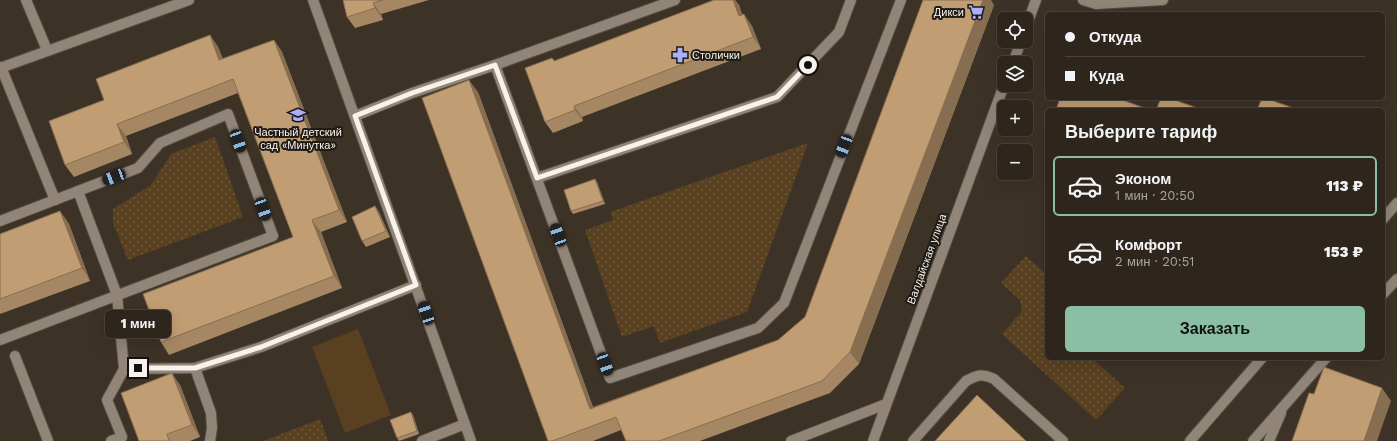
<!DOCTYPE html>
<html lang="ru">
<meta charset="utf-8">
<style>
body{margin:0;font-family:"Work Sans",sans-serif;background:#362e25;color:#f1f3f6;height:100vh;display:flex;flex-direction:column;font-size:15px;white-space:nowrap}
*{box-sizing:border-box;margin:0}
p{font-size:13px;color:#a7a5a3}
.icon{flex:none;width:22px;height:22px;fill:none;stroke:currentColor;stroke-width:2;stroke-linecap:round;stroke-linejoin:round}
.map{position:relative;flex:1;overflow:hidden}
.panel{position:absolute;left:1045px;top:108px;width:340px;height:252px;display:flex;flex-direction:column;background:#2e261c;border-radius:6px;box-shadow:0 4px 16px #0002,0 0 0 1px #49433b}
.panel>*{flex:none}
.banner{position:absolute;left:1045px;top:12px;width:340px;height:88px;border-radius:6px;box-shadow:0 4px 16px #0002,0 0 0 1px #49433b;display:grid;align-content:center;height:88px;padding:0 20px;background:#2e261c}
.buttons{position:absolute;left:997px;top:12px;display:grid;gap:8px}
.buttons a{display:grid;place-items:center;width:36px;height:36px;border-radius:6px;background:#2e261c;box-shadow:0 4px 16px #0002,0 0 0 1px #49433b;font-size:20px}
.end{position:absolute;width:18px;height:18px;margin:-9px;border:5px solid #f9f2eb;background:#111;box-shadow:0 0 0 2px #111}
.from{border-radius:50%}
.bubble{position:absolute;height:28px;border-radius:6px;background:#2e261c;box-shadow:0 4px 16px #0002,0 0 0 1px #49433b;font-size:13px;font-weight:800;line-height:28px;text-align:center}
.car{position:absolute;width:12px;height:24px;margin:-12px -6px;border-radius:5px;box-shadow:0 0 3px 1px #0007;background:linear-gradient(#222 24%,#8ab4d8 0 40%,#222 0 76%,#8ab4d8 0 86%,#222 0)}
.banner b{display:flex;align-items:center;gap:14px;height:38px;font-size:15px}
.banner b+b{border-top:1px solid #49433b}
.banner i{width:10px;height:10px;background:#f1f3f6}
ul{padding:0;list-style:none}
li{display:flex;align-items:center;gap:12px;height:60px;margin:0 8px 6px;padding:0 12px;border:2px solid transparent;border-radius:6px}
li div{flex:1}
li b{display:block;font-size:15px}
li em{font-style:normal;font-weight:800}
li.current{border-color:#8abfa5}
li>.icon{width:36px;height:36px;stroke-width:1.5}
h2{padding:0 20px;font-size:18px;line-height:48px}
.primary-button{display:flex;gap:8px;margin-top:auto;padding:8px 20px}
.primary-button a{flex:1;height:46px;border-radius:6px;background:#8abfa5;color:#111;font-size:16px;font-weight:800;line-height:46px;text-align:center}
.map>svg:first-child{display:block}
.park{fill:url(#park-dots)}
.pitch{fill:#594021}
.lines{fill:none;stroke-linecap:round;stroke-linejoin:round}
.minor-casing{stroke:#564e44;stroke-width:12}
.minor{stroke:#918578;stroke-width:10}
.wall{fill:#a68763}
.shaded-wall{fill:#876e50}
.building{fill:#c19d73;stroke:#876e50}
.route{stroke:#f9f2eb;stroke-width:5}
.labels{text-anchor:middle;dominant-baseline:central;stroke-width:4;stroke-linejoin:round;paint-order:stroke}
.poi-label{font-size:11px;fill:#f9f2eb;stroke:#201b16;text-anchor:end}
.street-label{font-size:11px;fill:#f9f2eb;stroke:#201b16}
</style>
<div class="map">
<svg width="1397" height="441" viewBox="0 0 1397 441">
<defs>
<pattern id="park-dots" width="8" height="8" patternUnits="userSpaceOnUse"><rect width="8" height="8" fill="#594021"/><path d="M2 2h.1M6 6h.1" fill="none" stroke="#725c41" stroke-width="1.8" stroke-linecap="round"/></pattern>
</defs>
<rect width="100%" height="100%" fill="#3d3226"/>
<g class="park">
<polygon points="215,137 243,217 128,260 113,223 113,209 151,185 171,154"/>
<polygon points="808,143 747,312 660,343 654,326 622,337 585,230 613,220 610,212"/>
<polygon points="1026,256 1047,275 1047,358 1092,358 1125,388 1096,420 1002,334 1022,311 1020,300 1001,283"/>
<polygon points="320,419 328,441 263,441"/>
</g>
<polygon class="pitch" points="358,329 391,415 345,433 312,347"/>
<g class="lines">
<g class="minor-casing">
<g id="minor">
<polyline points="26,0 47,50"/>
<polyline points="313,0 471,441"/>
<polyline points="1083,0 1096,4 1163,0"/>
<polyline points="1026,27 1036,0"/>
<polyline points="1013,63 1021,41"/>
<polyline points="495,65 610,378 758,328 784,303 901,0"/>
<polyline points="1,67 55,200"/>
<polyline points="0,68 189,0"/>
<polyline points="355,116 412,93 495,65 675,0"/>
<polyline points="537,178 777,97 839,32 851,0"/>
<polyline points="78,191 117,295 124,369 107,400 122,437 111,441"/>
<polyline points="1383,219 1397,203"/>
<polyline points="0,221 138,168 160,143 228,114 273,236 0,340"/>
<polyline points="1383,294 1397,279"/>
<polyline points="15,356 48,441"/>
<polyline points="195,368 211,413 212,428 210,441"/>
<polyline points="124,369 195,368 261,347 416,285"/>
<polyline points="422,441 465,424"/>
<polyline points="791,441 886,404"/>
<polyline points="873,441 1004,85"/>
<path d="M913,441L966,381C977,375 982,373 994,379L1063,441"/>
<polyline points="1190,441 1262,358"/>
<polyline points="1253,441 1326,358"/>
<polyline points="1269,441 1281,413"/>
</g>
</g>
<use href="#minor" class="minor"/>
</g>
<g class="wall">
<polygon points="343,0 429,0 381,14 383,20 355,28 347,17"/>
<polygon points="714,0 735,0 739,5 742,15 752,26 761,49 582,117 583,121 553,133 545,122 552,58 555,61"/>
<polygon points="994,5 859,364 830,393 700,441 626,441 621,430 593,441 548,441 478,92 593,407 778,340 805,317"/>
<polygon points="210,35 218,47 223,59 274,40 282,52 347,222 321,232 342,288 169,355 161,342 293,237 238,93 126,136 132,154 74,177 65,165 104,100"/>
<polygon points="595,179 597,182 605,204 573,214 571,211"/>
<polygon points="375,206 379,212 390,237 366,247 362,241"/>
<polygon points="60,211 69,224 90,281 0,314 0,234"/>
<polygon points="180,385 200,437 190,441 139,441"/>
<polygon points="413,415 419,434 399,441 397,438"/>
</g>
<g class="shaded-wall">
<polygon points="733,0 735,0 739,5 747,28 739,16"/>
<polygon points="983,0 991,0 994,5 859,364 850,352"/>
<polygon points="373,3 381,14 383,20 375,8"/>
<polygon points="744,14 752,26 761,49 753,37"/>
<polygon points="210,35 218,47 228,73 219,60"/>
<polygon points="274,40 282,52 347,222 339,210"/>
<polygon points="469,80 478,92 598,421 590,409"/>
<polygon points="574,106 582,117 583,121 575,110"/>
<polygon points="117,124 126,136 132,154 124,142"/>
<polygon points="595,179 597,182 605,204 603,201"/>
<polygon points="375,206 379,212 390,237 386,231"/>
<polygon points="60,211 69,224 90,281 82,268"/>
<polygon points="312,220 321,232 342,288 334,276"/>
<polygon points="172,373 180,385 200,437 192,425"/>
<polygon points="1382,388 1391,401 1377,441 1364,441"/>
<polygon points="411,412 413,415 419,434 417,431"/>
</g>
<g class="building">
<polygon points="343,0 383,0 373,3 375,8 347,17"/>
<polygon points="714,0 733,0 739,16 744,14 753,37 574,106 575,110 545,122 525,68 552,58 554,61"/>
<polygon points="923,0 983,0 850,352 822,381 659,441 626,441 616,417 552,441 548,441 422,98 469,80 590,409 778,340 805,317"/>
<polygon points="210,35 219,60 274,40 339,210 312,220 334,276 161,342 143,294 293,237 233,79 117,124 124,142 65,165 49,121 104,100 96,79"/>
<polygon points="1060,98 1117,98 1150,110 1056,110"/>
<polygon points="1161,98 1169,98 1203,110 1156,110"/>
<polygon points="1262,98 1265,98 1299,110 1257,110"/>
<polygon points="595,179 603,201 571,211 564,190"/>
<polygon points="375,206 386,231 362,241 352,217"/>
<polygon points="60,211 82,268 0,299 0,234"/>
<polygon points="1324,367 1382,388 1364,441 1292,441 1309,393 1314,394"/>
<polygon points="172,373 192,425 167,434 169,441 139,441 121,393"/>
<polygon points="977,395 1026,441 935,441"/>
<polygon points="411,412 417,431 397,438 390,420"/>
</g>
<g class="lines">
<polyline class="route" points="138,368 195,368 261,347 416,285 355,116 412,93 495,65 537,178 777,97 808,65"/>
</g>
<defs>
<g id="supermarket-bare" transform="scale(1.2)"><path d="M-6-5.5h2.5l.6 2H6L4.5 2H-2.5L-4.4-4H-6ZM-1.5 3.2a1.3 1.3 0 1 0 .1 0ZM3 3.2a1.3 1.3 0 1 0 .1 0Z" fill="#aaaffb" stroke="#201b16" stroke-width="2.5" paint-order="stroke"/></g>
<g id="pharmacy-bare" transform="scale(1.2)"><path d="M-2-6h4v4h4v4h-4v4h-4v-4h-4v-4h4Z" fill="#aaaffb" stroke="#201b16" stroke-width="2.5" paint-order="stroke"/></g>
<g id="school-bare" transform="scale(1.2)"><path d="M0-5L7-2L0 1L-7-2ZM-4 1L0 2.5L4 1V4Q0 6-4 4Z" fill="#aaaffb" stroke="#201b16" stroke-width="2.5" paint-order="stroke"/></g>
</defs>
<g fill-rule="evenodd">
<use href="#supermarket-bare" x="976" y="12"/>
<use href="#pharmacy-bare" x="680" y="55"/>
<use href="#school-bare" x="298" y="115"/>
</g>
<g class="labels">
<g class="poi-label">
<text x="964" y="12">Дикси</text>
<text x="692" y="55" text-anchor="start">Столички</text>
<text x="298" y="132" text-anchor="middle">Частный детский<tspan x="298" dy="13">сад «Минутка»</tspan></text>
</g>
<g class="street-label">
<text transform="translate(927 259) rotate(-70)">Валдайская улица</text>
</g>
</g>
</svg>
<div class="buttons">
<a><svg class="icon" aria-label="locate" viewBox="0 0 24 24"><circle cx="12" cy="12" r="6"/><path d="M12 2v4M12 18v4M2 12h4M18 12h4"/></svg></a>
<a><svg class="icon" aria-label="layers" viewBox="0 0 24 24"><path d="M12 4l9 5-9 5-9-5zM3 14l9 5 9-5"/></svg></a>
<a>+</a>
<a>−</a>
</div>
<i class="end from" style="left:808px;top:65px"></i>
<i class="end" style="left:138px;top:368px"></i>
<div class="bubble" style="left:105px;top:310px;width:66px">1 мин</div>
<i class="car" style="left:238px;top:141px;rotate:160deg"></i>
<i class="car" style="left:844px;top:146px;rotate:201deg"></i>
<i class="car" style="left:114px;top:177px;rotate:249deg"></i>
<i class="car" style="left:263px;top:209px;rotate:160deg"></i>
<i class="car" style="left:558px;top:235px;rotate:340deg"></i>
<i class="car" style="left:426px;top:313px;rotate:341deg"></i>
<i class="car" style="left:605px;top:364px;rotate:160deg"></i>
<div class="banner">
<b><i class="from"></i>Откуда</b>
<b><i></i>Куда</b>
</div>
<section class="panel">
<h2>Выберите тариф</h2>
<ul>
<li class="current"><svg class="icon" aria-label="car" viewBox="0 0 24 24"><path d="M5 17H2v-5l4-1 3-4h7l3 4 3 1v5h-3M9 17h6M6 11h13"/><circle cx="7" cy="17" r="2"/><circle cx="17" cy="17" r="2"/></svg><div><b>Эконом</b><p>1 мин · 20:50</p></div><em>113 ₽</em></li>
<li><svg class="icon" aria-label="car" viewBox="0 0 24 24"><path d="M5 17H2v-5l4-1 3-4h7l3 4 3 1v5h-3M9 17h6M6 11h13"/><circle cx="7" cy="17" r="2"/><circle cx="17" cy="17" r="2"/></svg><div><b>Комфорт</b><p>2 мин · 20:51</p></div><em>153 ₽</em></li>
</ul>
<div class="primary-button"><a>Заказать</a></div>
</section>
</div>
